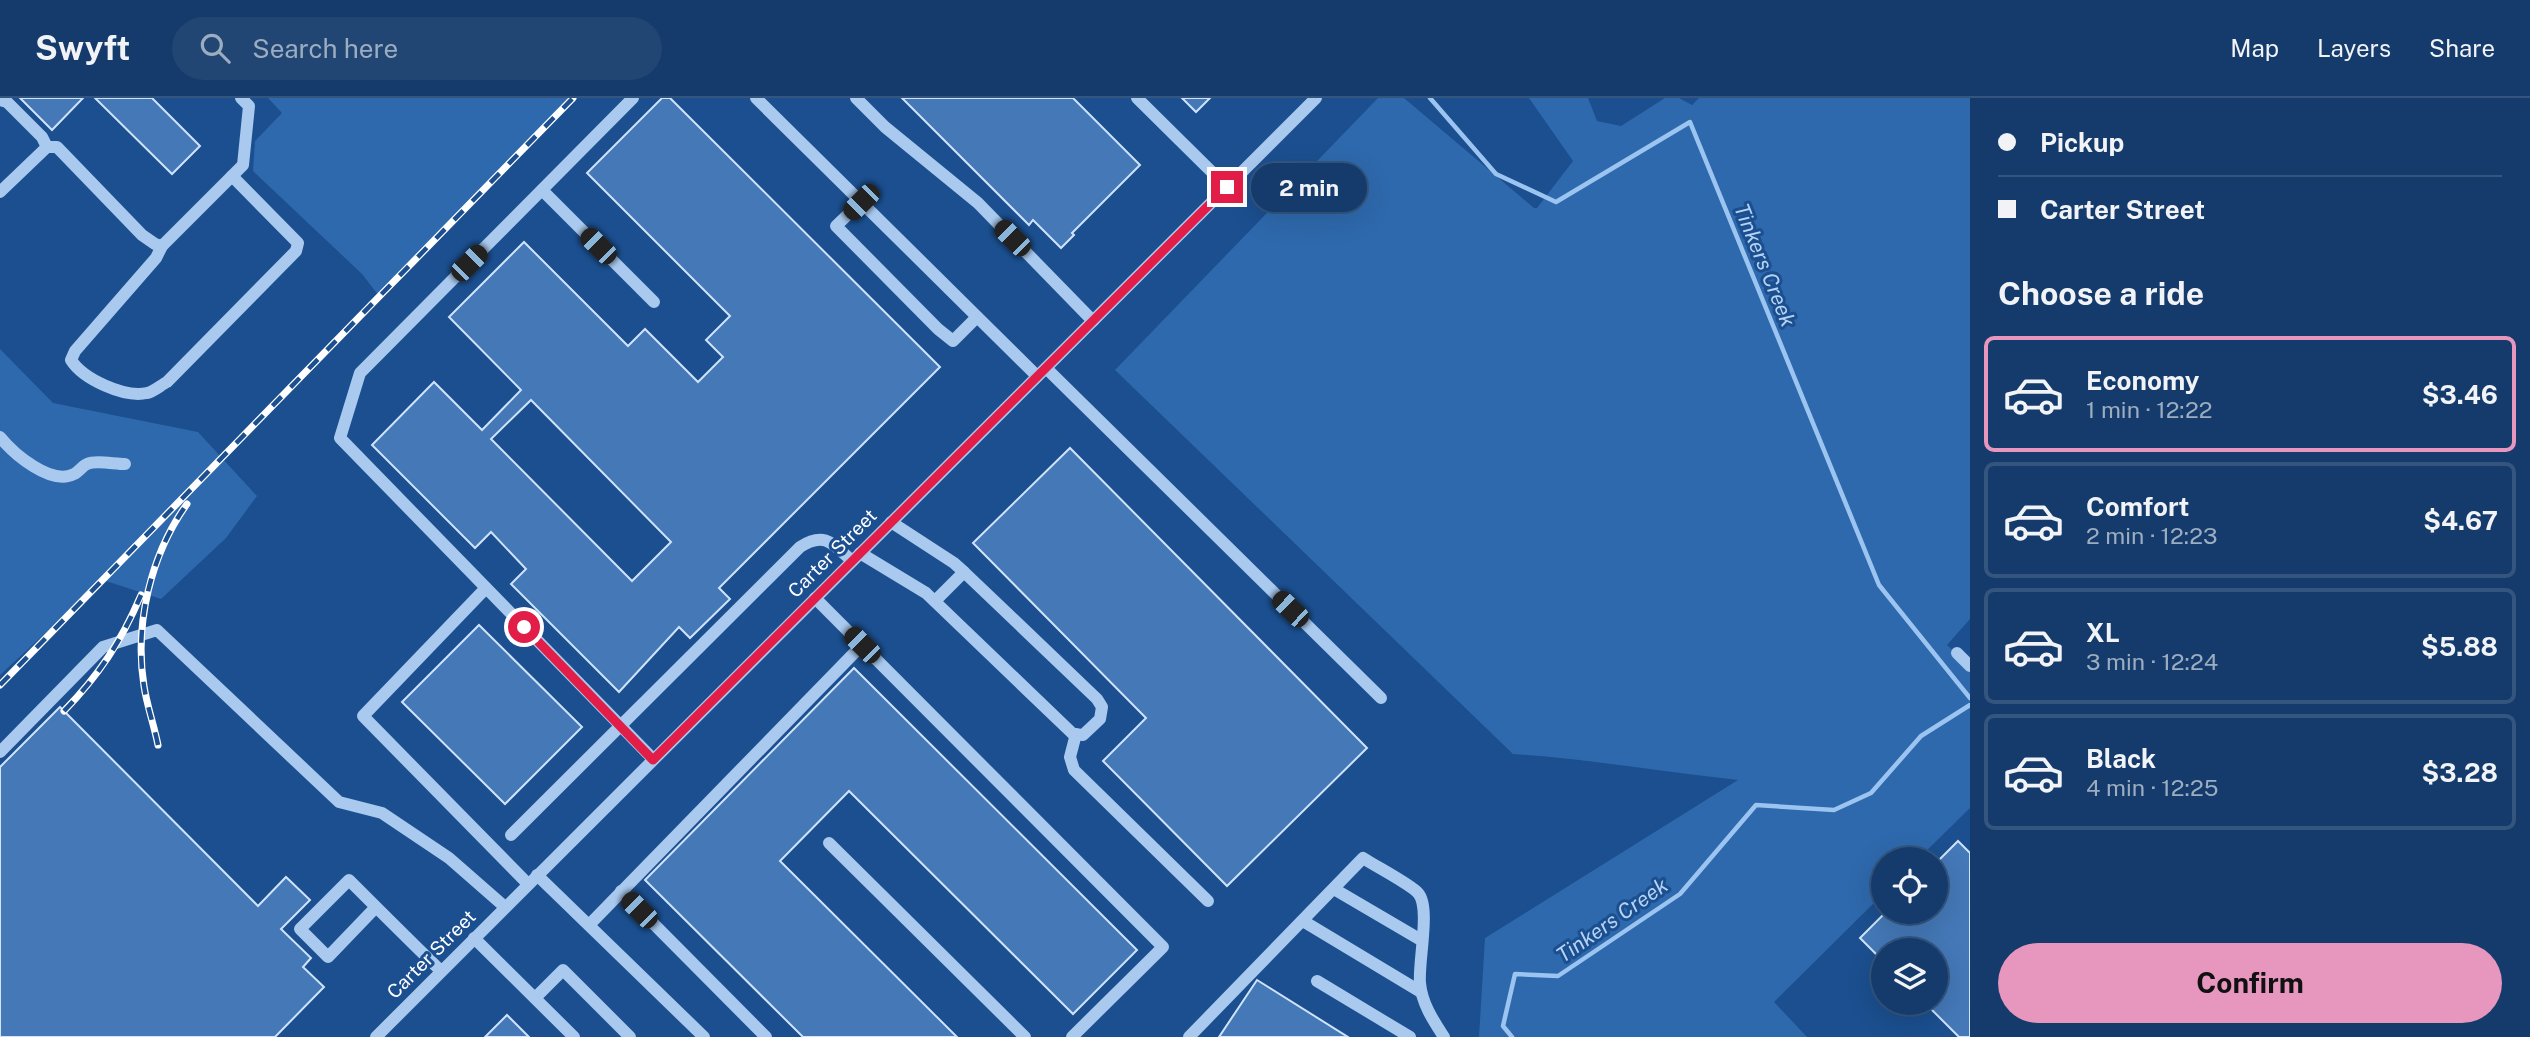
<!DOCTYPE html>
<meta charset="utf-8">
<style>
body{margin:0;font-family:"Public Sans",sans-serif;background:#214673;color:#f1f3f6;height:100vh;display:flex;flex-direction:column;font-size:26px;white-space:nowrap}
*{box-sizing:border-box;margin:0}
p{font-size:23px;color:#9dadc1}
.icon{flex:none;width:38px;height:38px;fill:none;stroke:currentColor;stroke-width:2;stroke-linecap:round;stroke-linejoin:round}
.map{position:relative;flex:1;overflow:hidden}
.panel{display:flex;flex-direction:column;background:#143b6b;width:560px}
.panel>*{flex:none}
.hud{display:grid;align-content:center;height:154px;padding:0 28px;background:#143b6b}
.tools{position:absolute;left:1871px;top:749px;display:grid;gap:14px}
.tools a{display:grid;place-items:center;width:77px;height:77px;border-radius:50%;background:#143b6b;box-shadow:0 7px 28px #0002,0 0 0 2px #33557e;font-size:35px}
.end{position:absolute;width:32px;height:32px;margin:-16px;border:9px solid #e11d48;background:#fff;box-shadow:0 0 0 4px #fff}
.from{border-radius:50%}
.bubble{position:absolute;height:49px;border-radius:24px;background:#143b6b;box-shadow:0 7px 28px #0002,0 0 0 2px #33557e;font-size:23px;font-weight:700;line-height:49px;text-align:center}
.car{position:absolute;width:21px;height:42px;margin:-21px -10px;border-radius:9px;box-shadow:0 0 5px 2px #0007;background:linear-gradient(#222 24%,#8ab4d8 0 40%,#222 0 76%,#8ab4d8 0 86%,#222 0)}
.hud b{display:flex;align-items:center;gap:24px;height:66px;font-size:26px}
.hud b+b{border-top:2px solid #33557e}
.hud i{width:18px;height:18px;background:#f1f3f6}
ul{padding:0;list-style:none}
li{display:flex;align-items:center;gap:21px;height:116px;margin:0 14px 10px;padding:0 14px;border:4px solid #33557e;border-radius:10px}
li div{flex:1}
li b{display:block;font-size:26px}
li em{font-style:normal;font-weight:700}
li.on{border-color:#e797bd}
li>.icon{width:63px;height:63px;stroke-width:1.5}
h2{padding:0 28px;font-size:32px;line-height:84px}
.action{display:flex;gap:14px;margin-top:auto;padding:14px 28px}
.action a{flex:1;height:80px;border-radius:42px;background:#e797bd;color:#111;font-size:28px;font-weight:700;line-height:80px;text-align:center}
header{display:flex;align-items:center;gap:42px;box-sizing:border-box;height:98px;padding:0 35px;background:#143b6b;border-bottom:2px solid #33557e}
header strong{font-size:33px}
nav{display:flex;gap:38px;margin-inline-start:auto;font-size:24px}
.search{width:490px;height:63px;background:#214673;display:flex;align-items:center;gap:18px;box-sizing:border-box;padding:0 24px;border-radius:38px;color:#9dadc1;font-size:26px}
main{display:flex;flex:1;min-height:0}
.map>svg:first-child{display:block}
.green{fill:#2e69ad}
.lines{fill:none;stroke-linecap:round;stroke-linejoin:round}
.stream{stroke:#9cc4f0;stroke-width:4.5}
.building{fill:#4478b7;stroke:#cfe3fa;stroke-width:2;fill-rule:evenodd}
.minor{stroke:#a9c9ee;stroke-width:12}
.rail-casing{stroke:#fff;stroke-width:7}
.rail{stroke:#1b4f8f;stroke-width:4.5;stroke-dasharray:13;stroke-linecap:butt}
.route{stroke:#e11d48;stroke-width:9}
.labels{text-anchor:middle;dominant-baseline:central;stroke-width:6;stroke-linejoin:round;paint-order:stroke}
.street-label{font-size:19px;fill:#fff;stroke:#1b4f8f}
.water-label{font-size:21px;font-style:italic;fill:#b5d3f5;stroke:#1b4f8f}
</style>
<header>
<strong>Swyft</strong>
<div class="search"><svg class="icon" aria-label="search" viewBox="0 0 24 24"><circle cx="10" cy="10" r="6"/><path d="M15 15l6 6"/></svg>Search here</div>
<nav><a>Map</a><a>Layers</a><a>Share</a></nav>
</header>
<main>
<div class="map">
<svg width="1970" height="939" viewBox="0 0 1970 939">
<rect width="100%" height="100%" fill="#1b4f8f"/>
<g class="green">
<polygon points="268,0 573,0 379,198 362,176 253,73 255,43 282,15"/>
<path d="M1378,0H1404L1534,110H1537L1573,63L1529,0H1588L1597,23L1621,28L1665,0H1679L1692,7L1699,0H1970V521L1947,547L1970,568V710L1918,761H1883V796L1774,904L1807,939H1479L1485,840L1738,682C1663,674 1589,661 1513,656L1115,272Z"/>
<polygon points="0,251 53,305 198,334 257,398 226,440 161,501 103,482 0,577"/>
</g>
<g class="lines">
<g class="stream">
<polyline points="1430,0 1496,76 1556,104 1690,24 1879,487 1970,600"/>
<polyline points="1512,939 1503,928 1515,876 1558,878 1680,796 1756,707 1834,712 1871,695 1921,638 1970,607"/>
</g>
</g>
<g class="building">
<polygon points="20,0 83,0 52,32"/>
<polygon points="95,0 152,0 200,48 172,76"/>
<path d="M662,0H670L940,269L719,490L730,501L690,540L679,529L619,594L511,486L526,471L491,434L475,450L372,347L434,284L482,332L521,292L449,219L524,144L628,248L645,231L698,284L723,259L706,242L730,218L587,75ZM531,302L671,444L632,483L491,341Z"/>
<polygon points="902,0 1073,0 1140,67 1072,135 1074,137 1061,150 1033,122 1029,127"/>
<polygon points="1182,0 1210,0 1196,14"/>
<polygon points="1070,350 1367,650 1227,788 1103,663 1146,620 973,445"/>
<polygon points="479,527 582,629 505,706 402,604"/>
<polygon points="854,570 1137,852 1073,916 849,693 780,763 957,939 803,939 645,782"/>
<polygon points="60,609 258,808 286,779 310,802 281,831 311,860 303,869 324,889 275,939 0,939 0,669"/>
<polygon points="1958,743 1970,755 1970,939 1959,939 1925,905 1936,905 1936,852 1883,852 1883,863 1860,840 1886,814 1936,814 1936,765"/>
<polygon points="1257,882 1348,939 1219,939"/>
<polygon points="507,917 529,939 485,939"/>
</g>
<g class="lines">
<g class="minor">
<polyline points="633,0 360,275 340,340 653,661"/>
<polyline points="756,0 1037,278"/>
<polyline points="856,0 885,29 978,105 1093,223"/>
<polyline points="1137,0 1227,89"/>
<polyline points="0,2 7,4 42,39 47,49"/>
<polyline points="542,92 654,204"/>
<polyline points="0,94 47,49 57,49 142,137 155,146 162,148 243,67 249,8 241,0"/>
<polyline points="861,104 836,128 938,231 953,243 977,219"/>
<path d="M162,148L156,160L75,253L71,262C83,281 124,300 147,295C153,294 161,287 167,284L296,153L298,145L232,78"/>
<polyline points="1046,270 1381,600"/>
<path d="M0,339C14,356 51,388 74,376C79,374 82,368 87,366C96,362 114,366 125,366"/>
<polyline points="860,455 926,495 1073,636 1083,637 1100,621 1102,609 1097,601 964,474 954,465 891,424"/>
<polyline points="486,490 363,618 528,786"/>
<polyline points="815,500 1163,849 1072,939"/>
<polyline points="935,503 964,474"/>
<polyline points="1957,555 1970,568"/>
<polyline points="1076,636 1070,659 1074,672 1208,803"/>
<polyline points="0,654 103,549 157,532 339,704 382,715 449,760 505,809"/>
<path d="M511,737L800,449C825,433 833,446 852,463"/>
<polyline points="829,745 1025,939"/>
<polyline points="537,777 704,939"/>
<polyline points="1334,791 1421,842"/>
<polyline points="621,793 766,939"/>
<path d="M376,809L328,859L300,831L349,782C379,812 410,843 441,873"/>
<polyline points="1303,823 1421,894"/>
<polyline points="589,827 862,547"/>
<polyline points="474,840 574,939"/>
<polyline points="1317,883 1410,939"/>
<polyline points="535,900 563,872 630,939"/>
<polyline points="376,939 1316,0"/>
<path d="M1189,939L1363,760C1375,768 1410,786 1418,795C1431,809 1418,864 1420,885C1422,906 1433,922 1444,939"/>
</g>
<g class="rail-casing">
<g id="rail">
<polyline points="0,587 573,0"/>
<path d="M64,613C99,577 121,544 141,497"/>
<path d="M158,647C154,627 147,608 144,588C134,526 151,456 187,406"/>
</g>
</g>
<use href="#rail" class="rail"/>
</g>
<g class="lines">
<polyline class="route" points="524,529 653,662 1227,89"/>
</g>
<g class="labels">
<g class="street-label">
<text transform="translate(832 455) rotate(-45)">Carter Street</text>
<text transform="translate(431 856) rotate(-45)">Carter Street</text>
</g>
<g class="water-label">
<text transform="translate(1765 167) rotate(68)">Tinkers Creek</text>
<text transform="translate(1612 822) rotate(-35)">Tinkers Creek</text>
</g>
</g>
</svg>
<div class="tools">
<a><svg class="icon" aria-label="locate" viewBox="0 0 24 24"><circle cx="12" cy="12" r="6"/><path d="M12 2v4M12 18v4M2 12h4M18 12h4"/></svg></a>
<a><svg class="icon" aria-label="layers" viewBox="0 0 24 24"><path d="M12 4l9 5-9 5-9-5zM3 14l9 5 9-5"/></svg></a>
</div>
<i class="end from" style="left:524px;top:529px"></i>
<i class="end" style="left:1227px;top:89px"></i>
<div class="bubble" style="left:1251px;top:65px;width:116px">2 min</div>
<i class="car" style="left:861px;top:104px;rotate:225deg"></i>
<i class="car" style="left:1012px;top:140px;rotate:315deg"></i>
<i class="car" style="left:598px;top:148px;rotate:315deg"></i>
<i class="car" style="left:469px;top:165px;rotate:45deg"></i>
<i class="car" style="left:1290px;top:511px;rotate:314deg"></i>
<i class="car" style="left:862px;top:547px;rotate:315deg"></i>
<i class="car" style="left:639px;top:812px;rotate:315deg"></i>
</div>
<section class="panel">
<div class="hud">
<b><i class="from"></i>Pickup</b>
<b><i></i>Carter Street</b>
</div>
<h2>Choose a ride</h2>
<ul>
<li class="on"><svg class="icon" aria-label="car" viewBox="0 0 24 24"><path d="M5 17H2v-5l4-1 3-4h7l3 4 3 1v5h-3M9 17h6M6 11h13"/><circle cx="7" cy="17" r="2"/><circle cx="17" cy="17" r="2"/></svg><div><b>Economy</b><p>1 min · 12:22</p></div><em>$3.46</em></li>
<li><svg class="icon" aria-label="car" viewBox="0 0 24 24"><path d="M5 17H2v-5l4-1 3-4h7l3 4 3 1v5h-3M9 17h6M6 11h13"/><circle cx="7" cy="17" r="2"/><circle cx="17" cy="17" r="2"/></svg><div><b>Comfort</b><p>2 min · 12:23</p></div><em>$4.67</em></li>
<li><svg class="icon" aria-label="car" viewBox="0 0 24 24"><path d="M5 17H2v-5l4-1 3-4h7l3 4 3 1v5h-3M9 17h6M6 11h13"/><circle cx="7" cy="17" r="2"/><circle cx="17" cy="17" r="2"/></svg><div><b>XL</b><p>3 min · 12:24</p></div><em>$5.88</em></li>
<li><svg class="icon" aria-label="car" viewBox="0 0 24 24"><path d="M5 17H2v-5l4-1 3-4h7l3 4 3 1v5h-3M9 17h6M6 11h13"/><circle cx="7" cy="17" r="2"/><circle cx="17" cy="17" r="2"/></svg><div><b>Black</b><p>4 min · 12:25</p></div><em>$3.28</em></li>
</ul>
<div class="action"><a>Confirm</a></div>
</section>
</main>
